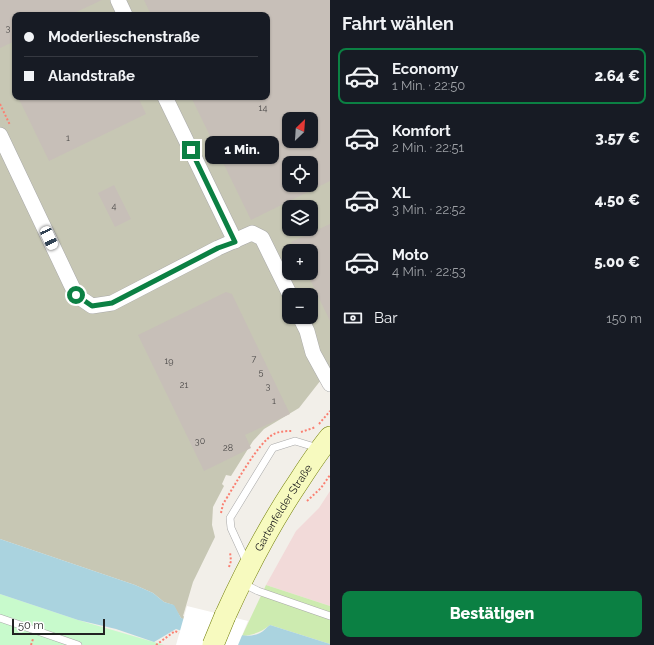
<!DOCTYPE html>
<html lang="de">
<meta charset="utf-8">
<style>
body{margin:0;font-family:Raleway,sans-serif;background:#242831;color:#f1f3f6;height:100vh;display:flex;flex-direction:column;font-size:15px;white-space:nowrap}
*{box-sizing:border-box;margin:0}
p{font-size:13px;color:#9ea1a6}
.icon{flex:none;width:22px;height:22px;fill:none;stroke:currentColor;stroke-width:2;stroke-linecap:round;stroke-linejoin:round}
.map{position:relative;flex:1;overflow:hidden}
.sheet{display:flex;flex-direction:column;background:#171b24;width:324px}
.sheet>*{flex:none}
.top-card{position:absolute;left:12px;top:12px;width:258px;height:88px;border-radius:8px;box-shadow:0 1px 3px #0004;display:grid;align-content:center;height:88px;padding:0 12px;background:#171b24}
.needle{width:26px;rotate:25deg}
.fabs{position:absolute;left:282px;top:112px;display:grid;gap:8px}
.fabs a{display:grid;place-items:center;width:36px;height:36px;border-radius:8px;background:#171b24;box-shadow:0 1px 3px #0004;font-size:20px}
.scale{position:absolute;left:12px;bottom:10px;width:93px;box-sizing:border-box;padding-left:4px;border:2px solid #222;border-top:0;font-size:11px;line-height:14px;white-space:nowrap;color:#222;-webkit-text-stroke:3px #fff;paint-order:stroke}
.end{position:absolute;width:18px;height:18px;margin:-9px;border:5px solid #0b8043;background:#fff;box-shadow:0 0 0 2px #fff}
.from{border-radius:50%}
.bubble{position:absolute;height:28px;border-radius:8px;background:#171b24;box-shadow:0 1px 3px #0004;font-size:13px;font-weight:800;line-height:28px;text-align:center}
.car{position:absolute;width:12px;height:24px;margin:-12px -6px;border-radius:5px;box-shadow:0 0 3px 1px #0007;background:linear-gradient(#fff 24%,#345 0 40%,#fff 0 76%,#345 0 86%,#fff 0)}
.top-card b{display:flex;align-items:center;gap:14px;height:38px;font-size:15px}
.top-card b+b{border-top:1px solid #363941}
.top-card i{width:10px;height:10px;background:#f1f3f6}
ul{padding:0;list-style:none}
li{display:flex;align-items:center;gap:12px;height:56px;margin:0 8px 6px;padding:0 4px;border:2px solid transparent;border-radius:8px}
li div{flex:1}
li b{display:block;font-size:15px}
li em{font-style:normal;font-weight:800}
li.active{border-color:#0b8043}
li>.icon{width:36px;height:36px;stroke-width:1.5}
h2{padding:0 12px;font-size:18px;line-height:48px}
.pay{display:flex;align-items:center;gap:10px;height:44px;padding:0 12px;font-size:15px}
.pay p{margin-inline-start:auto}
.primary-button{display:flex;gap:8px;margin-top:auto;padding:8px 12px}
.primary-button a{flex:1;height:46px;border-radius:8px;background:#0b8043;color:#fff;font-size:16px;font-weight:800;line-height:46px;text-align:center}
main{display:flex;flex:1;min-height:0}
.map>svg:first-child{display:block}
.commercial{fill:#f2dad9}
.construction{fill:#c7c7b4;fill-rule:evenodd}
.grass{fill:#cdebb0}
.park{fill:#c8facc}
.water{fill:#aad3df}
.pier{fill:#fff}
.building{fill:#c7bfb8;fill-rule:evenodd}
.lines{fill:none;stroke-linecap:round;stroke-linejoin:round}
.service-casing{stroke:#a9a9a9;stroke-width:8}
.minor-casing{stroke:#a9a9a9;stroke-width:16}
.secondary-casing{stroke:#707d05;stroke-width:22}
.path{stroke:#fa8072;stroke-width:2;stroke-dasharray:2 2;stroke-linecap:butt}
.service{stroke:#fff;stroke-width:7}
.minor{stroke:#fff;stroke-width:15}
.secondary{stroke:#f7fabf;stroke-width:21}
.secondary-bridge-casing{stroke:#707d05;stroke-width:22;stroke-linecap:butt}
.secondary-bridge{stroke:#f7fabf;stroke-width:21}
.route{stroke:#0b8043;stroke-width:5}
.labels{text-anchor:middle;dominant-baseline:central;stroke-width:4;stroke-linejoin:round;paint-order:stroke}
.number-label{font-size:9px;fill:#4b4948}
.street-label{font-size:11px;fill:#222;stroke:#fff}
</style>
<main>
<div class="map">
<svg width="330" height="645" viewBox="0 0 330 645">
<rect width="100%" height="100%" fill="#f2efe9"/>
<polygon class="commercial" points="330,491 330,606 266,585 296,531 319,508"/>
<path class="construction" d="M0,0H330V373L328,371L299,408L264,429L253,441L231,476L226,475L222,484L224,486L213,507L212,525L215,537L193,582L183,616L185,617L184,620L181,618L173,605L164,602L153,593L135,585L0,539ZM15,15H267V97H15ZM289,119H311V141H289ZM289,163H311V185H289ZM289,207H311V229H289ZM289,251H311V273H289ZM289,295H311V317H289Z"/>
<path class="grass" d="M266,585L330,606V644L270,625C261,632 254,635 242,636Z"/>
<polygon class="park" points="0,594 78,620 164,645 0,645"/>
<path class="water" d="M0,539L135,585L153,593L164,602L174,605L181,618L201,625L205,624C221,629 243,641 260,633C264,631 267,627 270,625L330,644V645H223L176,629L154,642L116,629L78,620L0,594Z"/>
<polygon class="pier" points="187,606 248,621 238,645 176,645"/>
<g class="building">
<polygon points="0,0 102,0 70,15 15,15 15,41 0,48"/>
<path d="M144,0H330V181L251,220L191,97H267V15H151ZM289,119H311V141H289ZM289,163H311V185H289Z"/>
<polygon points="18,97 138,97 146,114 49,161"/>
<polygon points="114,185 131,219 115,227 98,193"/>
<polygon points="330,224 330,321 307,273 311,273 311,251 296,251 291,242"/>
<polygon points="226,292 232,294 290,414 245,435 251,448 204,471 138,335"/>
</g>
<g class="lines">
<g class="service-casing">
<g id="service">
<polyline points="247,563 231,528 230,518 273,448 295,441 318,448"/>
<polyline points="242,583 258,591 330,616"/>
<polyline points="0,618 78,645"/>
</g>
</g>
<g class="minor-casing">
<g id="minor">
<polyline points="118,0 125,15"/>
<polyline points="165,97 235,241"/>
<polyline points="0,135 76,295 92,306 112,303 218,248 252,233 262,238 290,295"/>
<polyline points="300,317 307,331 313,353 330,384"/>
</g>
</g>
<g class="secondary-casing">
<g id="secondary">
<path id="s1" d="M225,616C245,572 267,530 293,490C305,472 316,454 330,437"/>
</g>
</g>
<g class="path">
<polyline points="0,104 10,125"/>
<polyline points="319,424 330,411"/>
<polyline points="301,432 316,427"/>
<polyline points="307,501 321,488 330,475"/>
<path d="M221,513L223,504C234,487 258,442 274,434C280,431 287,431 293,431"/>
<polyline points="229,567 231,561 230,552"/>
<polyline points="31,645 33,639"/>
<polyline points="156,645 175,631 179,633"/>
</g>
<use href="#service" class="service"/>
<use href="#minor" class="minor"/>
<use href="#secondary" class="secondary"/>
<g class="secondary-bridge-casing">
<polyline id="secondary-bridge" points="213,645 225,616"/>
</g>
<use href="#secondary-bridge" class="secondary-bridge"/>
</g>
<g class="lines">
<polyline class="route" points="76,295 92,306 112,303 218,248 235,242 191,150"/>
</g>
<g class="labels">
<g class="number-label">
<text x="8" y="28">3</text>
<text x="263" y="108">14</text>
<text x="68" y="138">1</text>
<text x="114" y="206">4</text>
<text x="254" y="359">7</text>
<text x="169" y="361">19</text>
<text x="261" y="372">5</text>
<text x="184" y="385">21</text>
<text x="268" y="386">3</text>
<text x="274" y="401">1</text>
<text x="200" y="441">30</text>
<text x="228" y="448">28</text>
</g>
<g class="street-label">
<text stroke="none"><textPath href="#s1" startOffset="123">Gartenfelder Straße</textPath></text>
</g>
</g>
</svg>
<div class="fabs">
<a><svg class="needle" viewBox="-14 -14 28 28"><path d="M0-13l5 13h-10z" fill="#e53935"/><path d="M0 13l5-13h-10z" fill="#9ea1a6"/></svg></a>
<a><svg class="icon" aria-label="locate" viewBox="0 0 24 24"><circle cx="12" cy="12" r="6"/><path d="M12 2v4M12 18v4M2 12h4M18 12h4"/></svg></a>
<a><svg class="icon" aria-label="layers" viewBox="0 0 24 24"><path d="M12 4l9 5-9 5-9-5zM3 14l9 5 9-5"/></svg></a>
<a>+</a>
<a>−</a>
</div>
<div class="scale">50 m</div>
<i class="end from" style="left:76px;top:295px"></i>
<i class="end" style="left:191px;top:150px"></i>
<div class="bubble" style="left:205px;top:136px;width:74px">1 Min.</div>
<i class="car" style="left:49px;top:238px;rotate:155deg"></i>
<div class="top-card">
<b><i class="from"></i>Moderlieschenstraße</b>
<b><i></i>Alandstraße</b>
</div>
</div>
<section class="sheet">
<h2>Fahrt wählen</h2>
<ul>
<li class="active"><svg class="icon" aria-label="car" viewBox="0 0 24 24"><path d="M5 17H2v-5l4-1 3-4h7l3 4 3 1v5h-3M9 17h6M6 11h13"/><circle cx="7" cy="17" r="2"/><circle cx="17" cy="17" r="2"/></svg><div><b>Economy</b><p>1 Min. · 22:50</p></div><em>2.64 €</em></li>
<li><svg class="icon" aria-label="car" viewBox="0 0 24 24"><path d="M5 17H2v-5l4-1 3-4h7l3 4 3 1v5h-3M9 17h6M6 11h13"/><circle cx="7" cy="17" r="2"/><circle cx="17" cy="17" r="2"/></svg><div><b>Komfort</b><p>2 Min. · 22:51</p></div><em>3.57 €</em></li>
<li><svg class="icon" aria-label="car" viewBox="0 0 24 24"><path d="M5 17H2v-5l4-1 3-4h7l3 4 3 1v5h-3M9 17h6M6 11h13"/><circle cx="7" cy="17" r="2"/><circle cx="17" cy="17" r="2"/></svg><div><b>XL</b><p>3 Min. · 22:52</p></div><em>4.50 €</em></li>
<li><svg class="icon" aria-label="car" viewBox="0 0 24 24"><path d="M5 17H2v-5l4-1 3-4h7l3 4 3 1v5h-3M9 17h6M6 11h13"/><circle cx="7" cy="17" r="2"/><circle cx="17" cy="17" r="2"/></svg><div><b>Moto</b><p>4 Min. · 22:53</p></div><em>5.00 €</em></li>
</ul>
<div class="pay"><svg class="icon" aria-label="cash" viewBox="0 0 24 24"><path d="M3 7h18v10H3z"/><circle cx="12" cy="12" r="2"/></svg>Bar<p>150 m</p></div>
<div class="primary-button"><a>Bestätigen</a></div>
</section>
</main>
